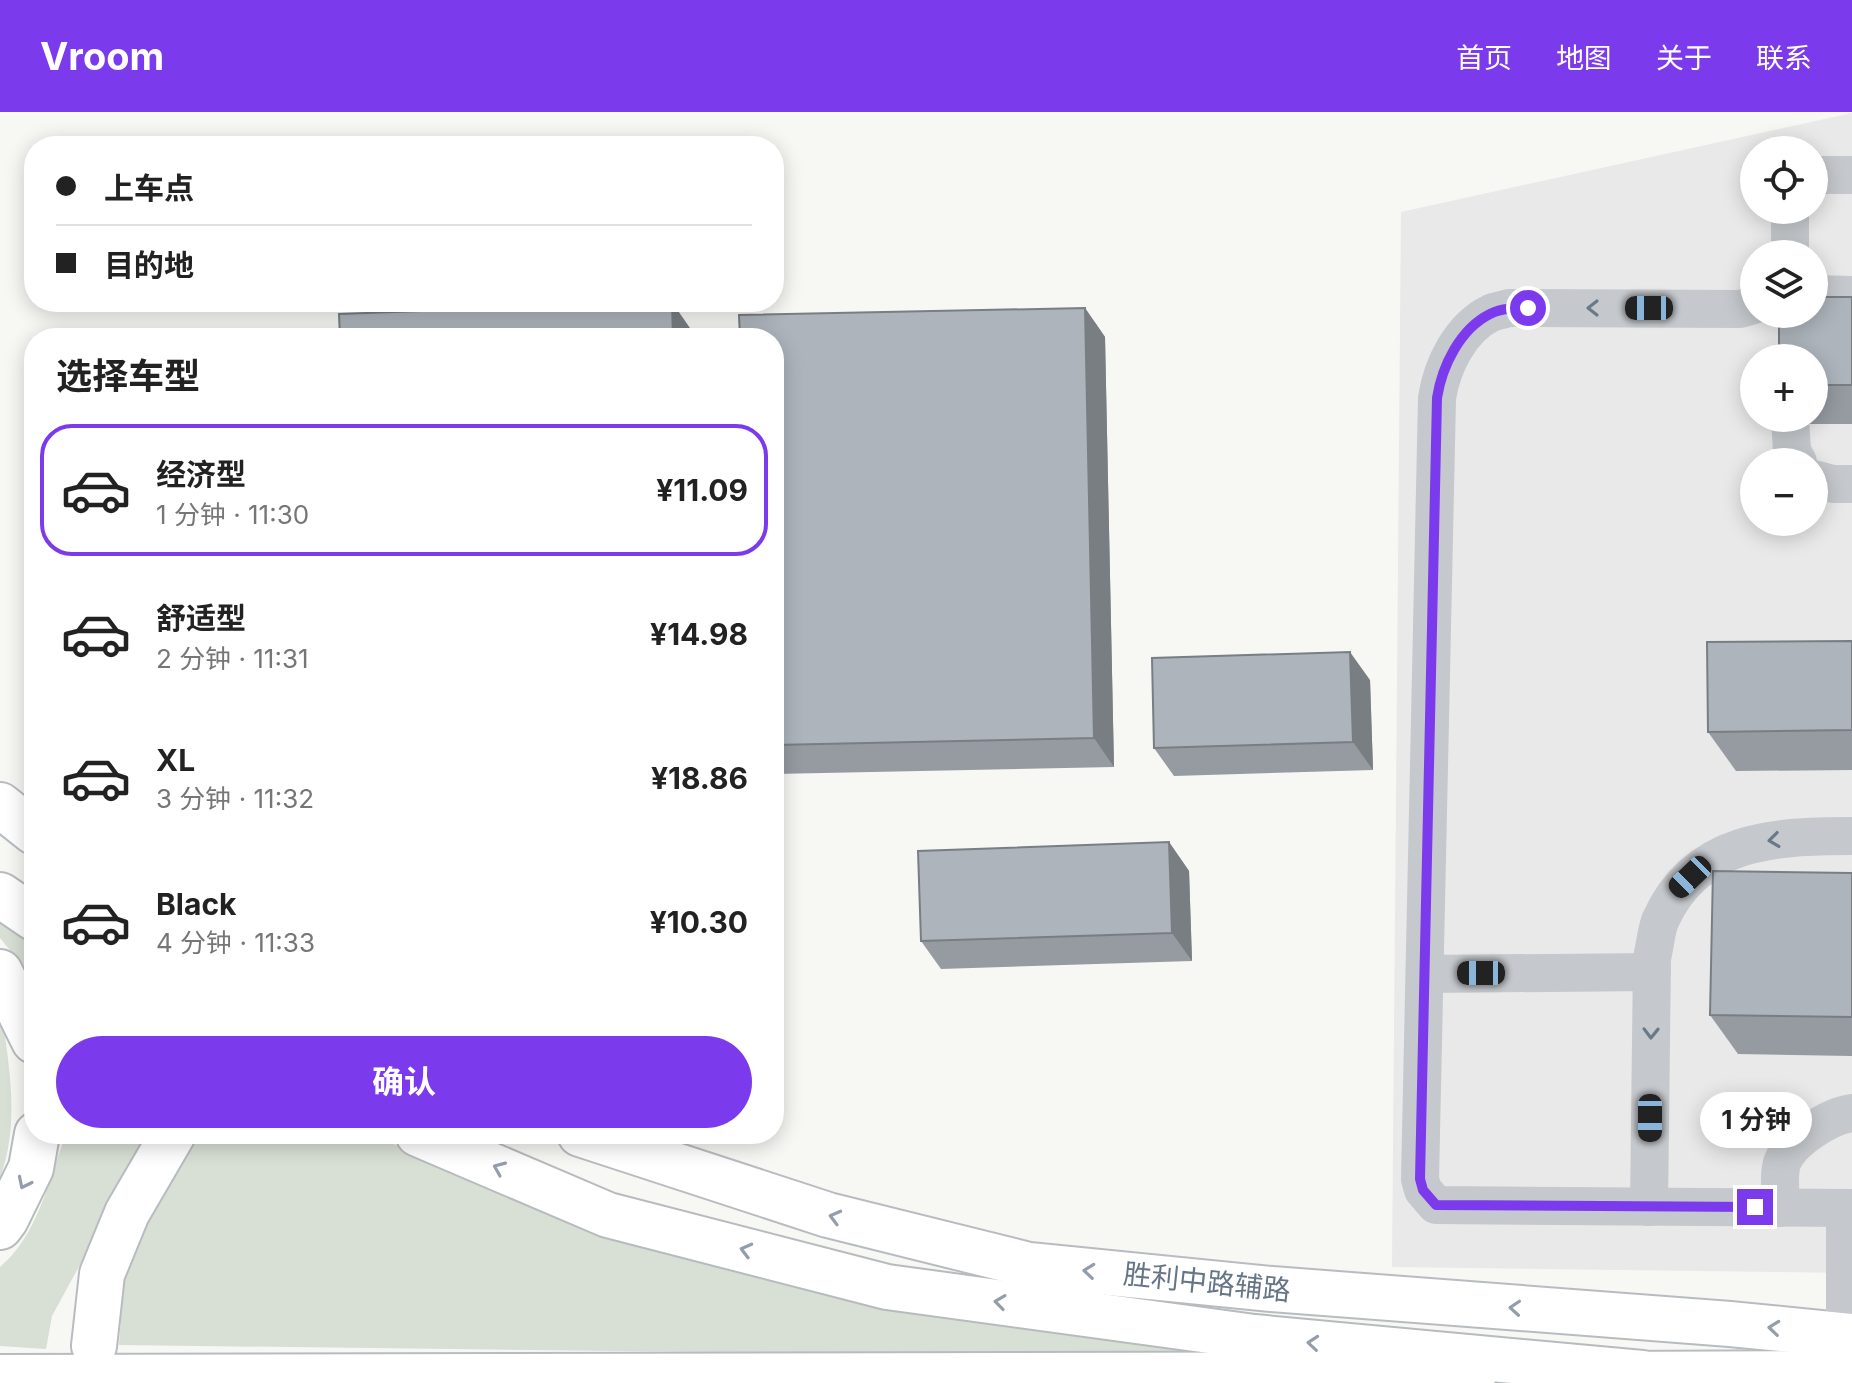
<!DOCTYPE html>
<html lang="zh">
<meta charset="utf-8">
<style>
body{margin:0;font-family:Inter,"Noto Sans SC",sans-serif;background:#f2f2f2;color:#222;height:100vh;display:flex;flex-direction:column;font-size:30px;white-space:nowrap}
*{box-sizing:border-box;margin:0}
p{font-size:26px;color:#767676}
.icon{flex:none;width:44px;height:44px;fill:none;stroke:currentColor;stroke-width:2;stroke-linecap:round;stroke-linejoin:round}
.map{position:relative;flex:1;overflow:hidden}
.drawer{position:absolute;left:24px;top:216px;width:760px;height:816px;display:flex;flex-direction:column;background:#fff;border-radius:32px;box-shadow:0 4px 20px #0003}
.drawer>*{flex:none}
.hud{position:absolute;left:24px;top:24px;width:760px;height:176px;border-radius:32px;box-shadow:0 4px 20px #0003;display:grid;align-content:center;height:176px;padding:0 32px;background:#fff}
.controls{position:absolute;left:1740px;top:24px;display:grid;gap:16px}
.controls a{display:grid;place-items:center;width:88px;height:88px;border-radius:50%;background:#fff;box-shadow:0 4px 20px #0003;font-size:40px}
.end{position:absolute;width:36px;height:36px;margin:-18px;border:10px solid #7c3aed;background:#fff;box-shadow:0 0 0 4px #fff}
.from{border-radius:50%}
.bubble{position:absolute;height:56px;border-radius:28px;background:#fff;box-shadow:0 4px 20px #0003;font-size:26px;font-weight:700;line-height:56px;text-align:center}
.car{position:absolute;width:24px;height:48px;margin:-24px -12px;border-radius:10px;box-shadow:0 0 6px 2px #0007;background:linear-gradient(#222 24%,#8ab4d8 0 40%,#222 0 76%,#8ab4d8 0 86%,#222 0)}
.hud b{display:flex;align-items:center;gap:28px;height:76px;font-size:30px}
.hud b+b{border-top:2px solid #e0e0e0}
.hud i{width:20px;height:20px;background:#222}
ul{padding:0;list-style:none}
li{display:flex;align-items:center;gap:24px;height:132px;margin:0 16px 12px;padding:0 16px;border:4px solid transparent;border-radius:32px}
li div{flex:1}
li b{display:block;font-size:30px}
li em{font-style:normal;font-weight:700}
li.current{border-color:#7c3aed}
li>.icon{width:72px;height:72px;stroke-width:1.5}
h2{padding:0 32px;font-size:36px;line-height:96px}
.action{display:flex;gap:16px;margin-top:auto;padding:16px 32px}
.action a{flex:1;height:92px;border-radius:48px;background:#7c3aed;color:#fff;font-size:32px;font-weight:700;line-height:92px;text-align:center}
header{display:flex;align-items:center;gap:48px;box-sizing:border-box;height:112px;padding:0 40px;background:#7c3aed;color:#fff}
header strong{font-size:38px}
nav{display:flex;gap:44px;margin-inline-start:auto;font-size:28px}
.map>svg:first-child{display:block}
.built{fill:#e8e9e8;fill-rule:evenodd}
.green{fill:#d8dfd5}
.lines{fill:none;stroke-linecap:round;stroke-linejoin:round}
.major-casing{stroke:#b8bcc0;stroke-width:48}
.highway-casing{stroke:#b7bbbe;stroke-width:48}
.minor{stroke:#c5c8cc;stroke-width:38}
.major{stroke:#fff;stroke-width:44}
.highway{stroke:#fff;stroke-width:44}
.wall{fill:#959ba1}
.shaded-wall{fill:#797e83}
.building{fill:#adb4bb;stroke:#797e83;stroke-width:2}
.oneway{stroke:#6a798a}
.oneway2{stroke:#939eaa}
.route{stroke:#7c3aed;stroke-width:10}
.labels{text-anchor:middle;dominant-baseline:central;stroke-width:8;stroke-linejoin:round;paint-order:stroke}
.street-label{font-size:28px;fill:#657586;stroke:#fff}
</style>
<header>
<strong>Vroom</strong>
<nav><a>首页</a><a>地图</a><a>关于</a><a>联系</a></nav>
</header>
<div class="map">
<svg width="1852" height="1271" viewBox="0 0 1852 1271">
<rect width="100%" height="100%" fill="#f7f8f4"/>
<path class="built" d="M1852,1V1161L1392,1155L1401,100ZM1754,38H1814V98H1754ZM1754,142H1814V202H1754ZM1754,246H1814V306H1754ZM1754,350H1814V410H1754Z"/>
<g class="green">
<polygon points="0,800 34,823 34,868 0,826"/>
<path d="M0,908L4,917C11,967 18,1017 0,1066Z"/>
<path d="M64,1022H151L52,1204L46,1237L0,1234V1155C36,1125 49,1070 64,1027Z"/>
<polygon points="193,1022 372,1022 417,1043 1241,1239 872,1242 119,1233 124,1163 148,1108"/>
</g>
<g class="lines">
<g class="major-casing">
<g id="major">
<polyline points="0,693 34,720"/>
<polyline points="580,1022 828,1103 1029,1153 1272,1177 1730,1212 1852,1224"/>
<polyline points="94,1234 102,1162 127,1101 173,1022"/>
<polyline points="1602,1262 1852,1261"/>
<polyline points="0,1265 1474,1262"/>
</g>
</g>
<g class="highway-casing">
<g id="highway">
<polyline points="0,783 34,806"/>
<polyline points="0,860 34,929"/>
<polyline points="418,1022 608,1103 887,1175 1254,1225 1642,1261"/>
<polyline points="0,1115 6,1107 31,1056 37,1022"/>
</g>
</g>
<g class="minor">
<polyline points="1814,63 1852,63"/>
<polyline points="1790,142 1790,98"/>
<polyline points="1814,182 1852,183"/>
<path d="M1754,193L1740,197L1509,196C1503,198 1496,199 1491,201C1460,216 1442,254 1437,286L1420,1067L1423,1078L1436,1093L1852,1096"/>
<polyline points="1790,306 1792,339 1798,350"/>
<polyline points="1814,367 1833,372 1852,372"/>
<polyline points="1425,862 1652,860"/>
<path d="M1649,1095L1652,846C1655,834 1656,820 1660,809C1696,727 1775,724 1852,724"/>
<path d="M1781,1096C1781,1082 1778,1064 1782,1051C1790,1029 1829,1004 1852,1001"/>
<polyline points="1845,1253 1845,1096"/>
</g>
<use href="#major" class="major"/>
<use href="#highway" class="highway"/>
</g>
<g class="wall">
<polygon points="1852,185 1852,312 1806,312 1802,306 1814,306 1814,246"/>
<polygon points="1085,196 1105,225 1114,655 774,662 774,226"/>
<polygon points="1852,529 1852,658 1736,659 1708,620"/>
<polygon points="1370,568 1373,658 1174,664 1154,636"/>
<polygon points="1169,730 1189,759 1192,849 941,857 921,829"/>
<polygon points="1852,761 1852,944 1738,942 1710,903"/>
</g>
<g class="shaded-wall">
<polygon points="672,190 692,219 692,226 673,226"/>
<polygon points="1085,196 1105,225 1114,655 1094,626"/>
<polygon points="1350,540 1370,568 1373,658 1353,630"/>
<polygon points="1169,730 1189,759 1192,849 1172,821"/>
</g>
<g class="building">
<polygon points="1814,185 1852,185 1852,273 1814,273 1814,246 1779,246 1779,202 1814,202"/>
<polygon points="672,190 673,226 340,226 339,202"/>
<polygon points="1085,196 1094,626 774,633 774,226 740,226 739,203"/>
<polygon points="1852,529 1852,618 1708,620 1707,530"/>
<polygon points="1350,540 1353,630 1154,636 1152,546"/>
<polygon points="1169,730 1172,821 921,829 918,739"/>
<polygon points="1713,759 1852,761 1852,905 1710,903"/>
</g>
<defs><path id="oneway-chevron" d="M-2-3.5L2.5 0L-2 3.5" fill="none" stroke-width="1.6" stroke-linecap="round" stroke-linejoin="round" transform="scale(2)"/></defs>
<g class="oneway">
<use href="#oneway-chevron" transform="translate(1593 196) rotate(-180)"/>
<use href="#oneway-chevron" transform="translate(1774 728) rotate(173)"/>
<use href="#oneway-chevron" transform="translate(1651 921) rotate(91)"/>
</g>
<g class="oneway2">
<use href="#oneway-chevron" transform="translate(499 1056) rotate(-157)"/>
<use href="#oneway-chevron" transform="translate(24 1071) rotate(116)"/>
<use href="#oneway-chevron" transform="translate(835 1105) rotate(-165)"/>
<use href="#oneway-chevron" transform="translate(746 1138) rotate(-165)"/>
<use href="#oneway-chevron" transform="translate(1089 1159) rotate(-174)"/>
<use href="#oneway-chevron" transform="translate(1000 1190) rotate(-172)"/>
<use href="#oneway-chevron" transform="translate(1515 1196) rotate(-176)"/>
<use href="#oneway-chevron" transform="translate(1774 1216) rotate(-174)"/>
<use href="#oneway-chevron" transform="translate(1313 1231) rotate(-175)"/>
</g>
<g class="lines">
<path class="route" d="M1528,196C1515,196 1502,196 1490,202C1460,217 1442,254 1437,286L1420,1067L1423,1078L1436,1093L1755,1095"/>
</g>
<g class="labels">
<g class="street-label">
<text transform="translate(1207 1170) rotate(6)">胜利中路辅路</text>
</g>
</g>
</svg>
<div class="controls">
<a><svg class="icon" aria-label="locate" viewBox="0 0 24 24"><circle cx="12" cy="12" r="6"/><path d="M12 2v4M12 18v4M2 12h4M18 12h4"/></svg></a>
<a><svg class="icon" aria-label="layers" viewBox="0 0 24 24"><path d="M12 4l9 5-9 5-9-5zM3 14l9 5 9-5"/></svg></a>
<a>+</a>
<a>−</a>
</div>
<i class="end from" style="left:1528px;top:196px"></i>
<i class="end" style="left:1755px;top:1095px"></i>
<div class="bubble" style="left:1700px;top:980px;width:112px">1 分钟</div>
<i class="car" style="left:1649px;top:196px;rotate:270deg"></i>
<i class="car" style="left:1690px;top:765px;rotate:226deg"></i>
<i class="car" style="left:1481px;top:861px;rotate:270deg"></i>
<i class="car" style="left:1650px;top:1006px;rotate:180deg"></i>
<div class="hud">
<b><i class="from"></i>上车点</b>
<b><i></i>目的地</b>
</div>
<section class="drawer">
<h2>选择车型</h2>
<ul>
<li class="current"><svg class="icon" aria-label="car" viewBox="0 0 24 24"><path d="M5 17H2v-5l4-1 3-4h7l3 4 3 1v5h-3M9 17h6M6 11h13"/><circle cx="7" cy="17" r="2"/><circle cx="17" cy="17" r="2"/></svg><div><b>经济型</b><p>1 分钟 · 11:30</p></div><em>¥11.09</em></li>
<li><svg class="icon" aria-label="car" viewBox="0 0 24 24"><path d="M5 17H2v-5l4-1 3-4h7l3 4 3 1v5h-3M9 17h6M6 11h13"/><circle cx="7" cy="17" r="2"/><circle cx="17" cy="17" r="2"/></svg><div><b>舒适型</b><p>2 分钟 · 11:31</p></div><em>¥14.98</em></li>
<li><svg class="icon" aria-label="car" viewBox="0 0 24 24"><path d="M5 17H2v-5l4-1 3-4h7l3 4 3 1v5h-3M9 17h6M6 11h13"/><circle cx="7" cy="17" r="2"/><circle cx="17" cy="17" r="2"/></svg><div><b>XL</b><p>3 分钟 · 11:32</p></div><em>¥18.86</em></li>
<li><svg class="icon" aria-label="car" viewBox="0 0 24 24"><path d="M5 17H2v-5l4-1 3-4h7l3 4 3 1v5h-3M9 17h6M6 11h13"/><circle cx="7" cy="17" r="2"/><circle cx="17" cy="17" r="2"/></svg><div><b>Black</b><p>4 分钟 · 11:33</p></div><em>¥10.30</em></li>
</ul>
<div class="action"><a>确认</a></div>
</section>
</div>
